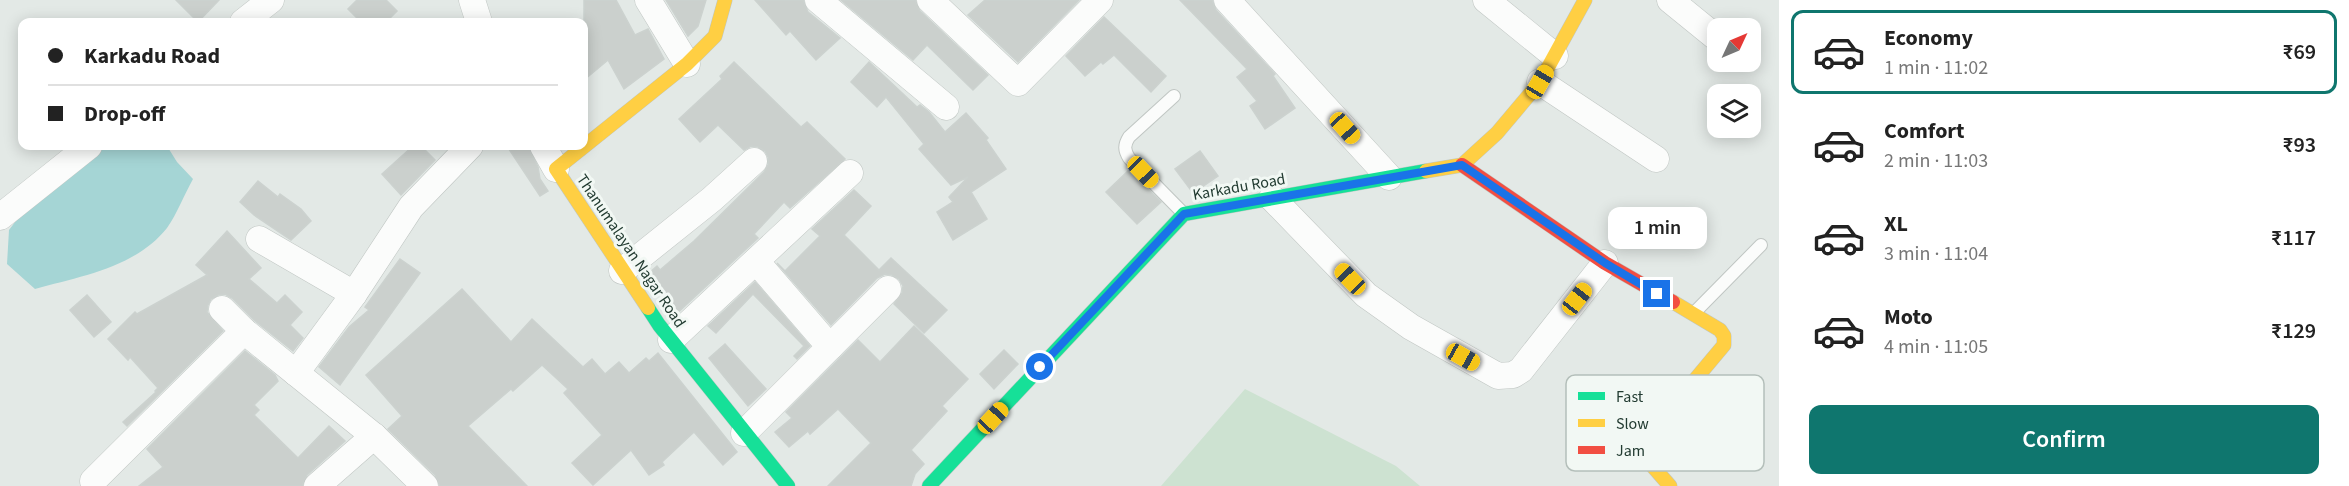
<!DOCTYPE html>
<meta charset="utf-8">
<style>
body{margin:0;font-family:"Source Sans 3",sans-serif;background:#f2f2f2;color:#222;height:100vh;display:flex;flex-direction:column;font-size:22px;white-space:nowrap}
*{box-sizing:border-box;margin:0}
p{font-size:20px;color:#767676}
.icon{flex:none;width:33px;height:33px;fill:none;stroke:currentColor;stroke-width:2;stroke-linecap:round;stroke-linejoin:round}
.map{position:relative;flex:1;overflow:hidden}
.sheet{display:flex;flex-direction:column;background:#fff;width:570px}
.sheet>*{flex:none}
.guide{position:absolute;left:18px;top:18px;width:570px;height:132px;border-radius:12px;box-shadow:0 3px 15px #0003;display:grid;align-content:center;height:132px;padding:0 30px;background:#fff}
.needle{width:39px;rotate:46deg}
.tools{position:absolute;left:1707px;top:18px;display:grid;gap:12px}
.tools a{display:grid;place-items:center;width:54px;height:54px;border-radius:12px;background:#fff;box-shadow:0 3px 15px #0003;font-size:30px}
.end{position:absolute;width:27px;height:27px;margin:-14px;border:8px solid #1a73e8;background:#fff;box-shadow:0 0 0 3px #fff}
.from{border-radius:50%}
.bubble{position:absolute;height:42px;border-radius:12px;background:#fff;box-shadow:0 3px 15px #0003;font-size:20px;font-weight:600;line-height:42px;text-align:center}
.car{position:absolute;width:18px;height:36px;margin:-18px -9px;border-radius:8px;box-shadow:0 0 4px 2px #0007;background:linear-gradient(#f5c518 24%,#345 0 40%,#f5c518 0 76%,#345 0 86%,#f5c518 0)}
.guide b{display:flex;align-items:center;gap:21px;height:57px;font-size:22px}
.guide b+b{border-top:2px solid #e0e0e0}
.guide i{width:15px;height:15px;background:#222}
ul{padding:10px 0 0;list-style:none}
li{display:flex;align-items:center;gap:18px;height:84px;margin:0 12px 9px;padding:0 18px;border:3px solid transparent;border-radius:12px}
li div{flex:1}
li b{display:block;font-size:22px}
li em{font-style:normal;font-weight:600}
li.active{border-color:#0f766e}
li>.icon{width:54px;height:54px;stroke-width:1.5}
.cta{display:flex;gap:12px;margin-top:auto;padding:12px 30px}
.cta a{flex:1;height:69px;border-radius:12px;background:#0f766e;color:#fff;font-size:24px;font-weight:600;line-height:69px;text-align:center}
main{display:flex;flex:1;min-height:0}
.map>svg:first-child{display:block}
.green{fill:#cde2d1}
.water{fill:#a5d5d5}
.building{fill:#cbd0cd;stroke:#ccd2cf;stroke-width:1.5}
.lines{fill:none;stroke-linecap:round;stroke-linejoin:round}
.lane-casing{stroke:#c0c6c3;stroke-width:14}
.street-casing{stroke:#c0c6c3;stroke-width:27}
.fast-casing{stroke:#bfc7c3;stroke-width:15}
.slow-casing{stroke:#bfc7c3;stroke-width:15}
.jam-casing{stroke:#bfc7c3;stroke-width:15}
.lane{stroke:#fbfcfb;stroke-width:12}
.street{stroke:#fbfcfb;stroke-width:26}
.fast{stroke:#16e098;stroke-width:14}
.slow{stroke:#ffcf43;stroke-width:14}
.jam{stroke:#f24e42;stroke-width:14}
.route{stroke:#1a73e8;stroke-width:8}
.labels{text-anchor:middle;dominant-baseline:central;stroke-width:6;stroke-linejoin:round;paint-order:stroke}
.street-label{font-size:16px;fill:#223b31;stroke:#f2f8f4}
.key{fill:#f2f8f4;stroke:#b4bfba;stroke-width:1.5}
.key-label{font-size:16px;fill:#223b31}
</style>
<main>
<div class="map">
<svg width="1779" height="486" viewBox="0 0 1779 486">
<rect width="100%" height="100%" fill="#e3e9e6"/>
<polygon class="green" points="1245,389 1396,466 1420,486 1161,486"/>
<path class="water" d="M92,146H167L177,162L193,179C184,195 177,214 167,228C135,268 81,276 35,289L7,264L9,230L42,187Z"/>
<g class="building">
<polygon points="176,0 219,0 198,22"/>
<polygon points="357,0 386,0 397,11 386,22 361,22 348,9"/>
<polygon points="584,0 616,0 635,35 648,29 664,59 624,89 608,60 584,80"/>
<polygon points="666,0 706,0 698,26 688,36"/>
<polygon points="755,0 803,0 808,12 840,38 816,60 790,31 786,35"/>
<polygon points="841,0 915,0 920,11 988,75 973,90 927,45 913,60"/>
<polygon points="985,0 1079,0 1018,62 968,15"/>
<polygon points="1180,0 1212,0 1216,10 1275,74 1273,76 1295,108 1265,129 1250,106 1257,101 1237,77 1247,69"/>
<polygon points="1104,17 1166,76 1151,92 1114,55 1103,64 1101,62 1085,76 1066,56"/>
<polygon points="734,62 801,127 807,122 845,159 790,208 784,202 754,234 758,238 675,315 648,274 657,266 660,270 694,241 764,172 768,165 768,157 765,151 758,147 751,146 744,150 718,125 700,142 679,119 722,79 720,76"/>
<polygon points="869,62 917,107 920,105 929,112 945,132 966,113 988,138 986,140 1006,169 971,192 987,219 953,240 937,212 953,202 949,197 968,177 951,185 919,149 924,144 886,97 877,107 851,82"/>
<polygon points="413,146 421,146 435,160 401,195 382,174"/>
<polygon points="507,146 528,146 538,167 540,179 548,191 540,196"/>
<polygon points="1200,151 1218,176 1193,193 1175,169"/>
<polygon points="1129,170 1161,202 1137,224 1106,192"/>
<polygon points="258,181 278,197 280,194 301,209 311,221 291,240 254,215 240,202"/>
<polygon points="854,190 871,206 844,235 879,270 891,258 947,310 924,333 894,304 902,293 903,286 899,279 892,275 885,274 877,278 831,325 777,263 785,271 820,236 812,229"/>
<polygon points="227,231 261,268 249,279 277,303 285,295 302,312 290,325 303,338 293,351 254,320 232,298 225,294 218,295 211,299 208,305 207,312 223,331 127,426 123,422 156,392 155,391 158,388 130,357 128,360 108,339 135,312 137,314 207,275 196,265"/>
<polygon points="400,259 420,273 340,385 319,367 349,327 369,310 365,307"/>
<polygon points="755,282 810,346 797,359 794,356 804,346 753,294 716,333 708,326"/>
<polygon points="462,289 511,342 532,319 583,367 592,359 605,374 619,362 629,373 646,358 649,361 658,353 737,452 723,465 694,432 662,462 664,465 649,475 631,450 593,485 572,463 602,435 564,393 568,389 542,365 513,391 511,389 468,426 527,486 440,486 435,475 388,429 402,416 366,375"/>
<polygon points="87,295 111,322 94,337 70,310"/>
<polygon points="914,326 968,379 942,406 947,411 911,450 924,464 915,474 911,486 828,486 871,443 838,409 810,434 808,431 789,447 775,432 792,418 786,412 858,340 880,362"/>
<polygon points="725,344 766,389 748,406 709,358"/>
<polygon points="1004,350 1018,364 994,389 980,374"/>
<polygon points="245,351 275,375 278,381 254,405 259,410 254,415 298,458 329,426 345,441 307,475 302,486 139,486 163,467 147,449"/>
</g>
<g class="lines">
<g class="lane-casing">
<g id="lane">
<path d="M1174,96L1129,137C1124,145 1124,150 1129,158L1183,213"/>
<polyline points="1693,314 1761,245"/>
</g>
</g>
<g class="street-casing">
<g id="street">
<polyline points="472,0 479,22"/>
<polyline points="648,0 687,64"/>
<polyline points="818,0 946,107"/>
<polyline points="930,0 1018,83 1100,0"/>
<polyline points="1227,0 1389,177"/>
<polyline points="1486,0 1555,56"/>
<polyline points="1670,0 1718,39"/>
<polyline points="243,22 271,0"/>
<polyline points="1540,82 1656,159"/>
<polyline points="543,146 556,169"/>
<polyline points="1272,198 1366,295 1411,327 1498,376 1513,375 1521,370 1605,263"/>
<polyline points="0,217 89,146"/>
<polyline points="259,239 354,294"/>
<polyline points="756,261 830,347"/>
<polyline points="622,271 712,199 754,161"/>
<polyline points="222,309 244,331 374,436 425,486"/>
<polyline points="671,340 850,173"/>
<polyline points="296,373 354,294 411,207 470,146"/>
<polyline points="744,433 888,289"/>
<polyline points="93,481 244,331"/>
<polyline points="317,486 374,436"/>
</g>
</g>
<g class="fast-casing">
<g id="fast">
<polyline points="648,308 659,325 788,486"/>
<polyline points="929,486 1184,214 1426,171"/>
</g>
</g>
<g class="slow-casing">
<g id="slow">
<polyline points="1426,171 1462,165 1497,133 1540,82 1585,0"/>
<polyline points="648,308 556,169 687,64 715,36 725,0"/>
<polyline points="1670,486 1649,462 1642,443 1724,345 1724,336 1720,330 1673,302"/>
</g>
</g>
<g class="jam-casing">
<polyline id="jam" points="1462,165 1605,263 1673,302"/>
</g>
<use href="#lane" class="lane"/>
<use href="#street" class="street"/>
<use href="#fast" class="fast"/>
<use href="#slow" class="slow"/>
<use href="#jam" class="jam"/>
</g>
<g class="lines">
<polyline class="route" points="1040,367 1184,214 1462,165 1605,263 1657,294"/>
</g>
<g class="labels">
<g class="street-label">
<text transform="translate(1239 187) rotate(-10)">Karkadu Road</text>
<text transform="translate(631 251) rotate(56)">Thanumalayan Nagar Road</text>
</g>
</g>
<rect x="1566" y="375" width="198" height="96" rx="9" class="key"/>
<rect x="1578" y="392" width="27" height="8" fill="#16e098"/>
<rect x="1578" y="419" width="27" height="8" fill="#ffcf43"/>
<rect x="1578" y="446" width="27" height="8" fill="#f24e42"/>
<g class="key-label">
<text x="1616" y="402">Fast</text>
<text x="1616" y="429">Slow</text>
<text x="1616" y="456">Jam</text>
</g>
</svg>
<div class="tools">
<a><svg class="needle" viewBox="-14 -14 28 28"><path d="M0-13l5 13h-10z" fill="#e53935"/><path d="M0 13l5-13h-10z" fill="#767676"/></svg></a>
<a><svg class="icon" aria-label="layers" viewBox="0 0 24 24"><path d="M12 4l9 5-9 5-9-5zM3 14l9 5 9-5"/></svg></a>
</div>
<i class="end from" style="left:1040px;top:367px"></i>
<i class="end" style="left:1657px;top:294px"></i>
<div class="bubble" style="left:1608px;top:207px;width:99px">1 min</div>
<i class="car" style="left:1540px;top:82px;rotate:30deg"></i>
<i class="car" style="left:1345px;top:128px;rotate:138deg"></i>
<i class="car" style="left:1143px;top:172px;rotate:136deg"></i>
<i class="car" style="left:1350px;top:279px;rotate:316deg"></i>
<i class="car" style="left:1577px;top:299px;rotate:38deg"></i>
<i class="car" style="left:1463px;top:357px;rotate:119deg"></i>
<i class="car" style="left:993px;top:418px;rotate:43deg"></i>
<div class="guide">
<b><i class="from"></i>Karkadu Road</b>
<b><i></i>Drop-off</b>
</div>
</div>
<section class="sheet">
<ul>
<li class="active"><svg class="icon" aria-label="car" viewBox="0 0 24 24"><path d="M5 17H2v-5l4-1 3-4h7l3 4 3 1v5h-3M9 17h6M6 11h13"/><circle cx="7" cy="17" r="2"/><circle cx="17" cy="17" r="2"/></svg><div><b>Economy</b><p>1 min · 11:02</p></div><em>₹69</em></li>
<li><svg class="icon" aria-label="car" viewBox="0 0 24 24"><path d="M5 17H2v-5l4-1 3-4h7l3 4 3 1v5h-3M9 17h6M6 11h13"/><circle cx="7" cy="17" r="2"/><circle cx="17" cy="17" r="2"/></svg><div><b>Comfort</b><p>2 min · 11:03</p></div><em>₹93</em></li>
<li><svg class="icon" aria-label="car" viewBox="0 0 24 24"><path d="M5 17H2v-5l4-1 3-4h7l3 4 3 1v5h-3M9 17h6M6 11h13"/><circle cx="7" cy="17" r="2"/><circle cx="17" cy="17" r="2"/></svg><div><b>XL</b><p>3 min · 11:04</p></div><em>₹117</em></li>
<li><svg class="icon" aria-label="car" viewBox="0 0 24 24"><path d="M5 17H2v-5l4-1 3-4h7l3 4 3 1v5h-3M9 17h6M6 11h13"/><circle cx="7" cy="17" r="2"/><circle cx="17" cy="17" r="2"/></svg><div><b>Moto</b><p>4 min · 11:05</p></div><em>₹129</em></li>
</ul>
<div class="cta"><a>Confirm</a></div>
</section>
</main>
